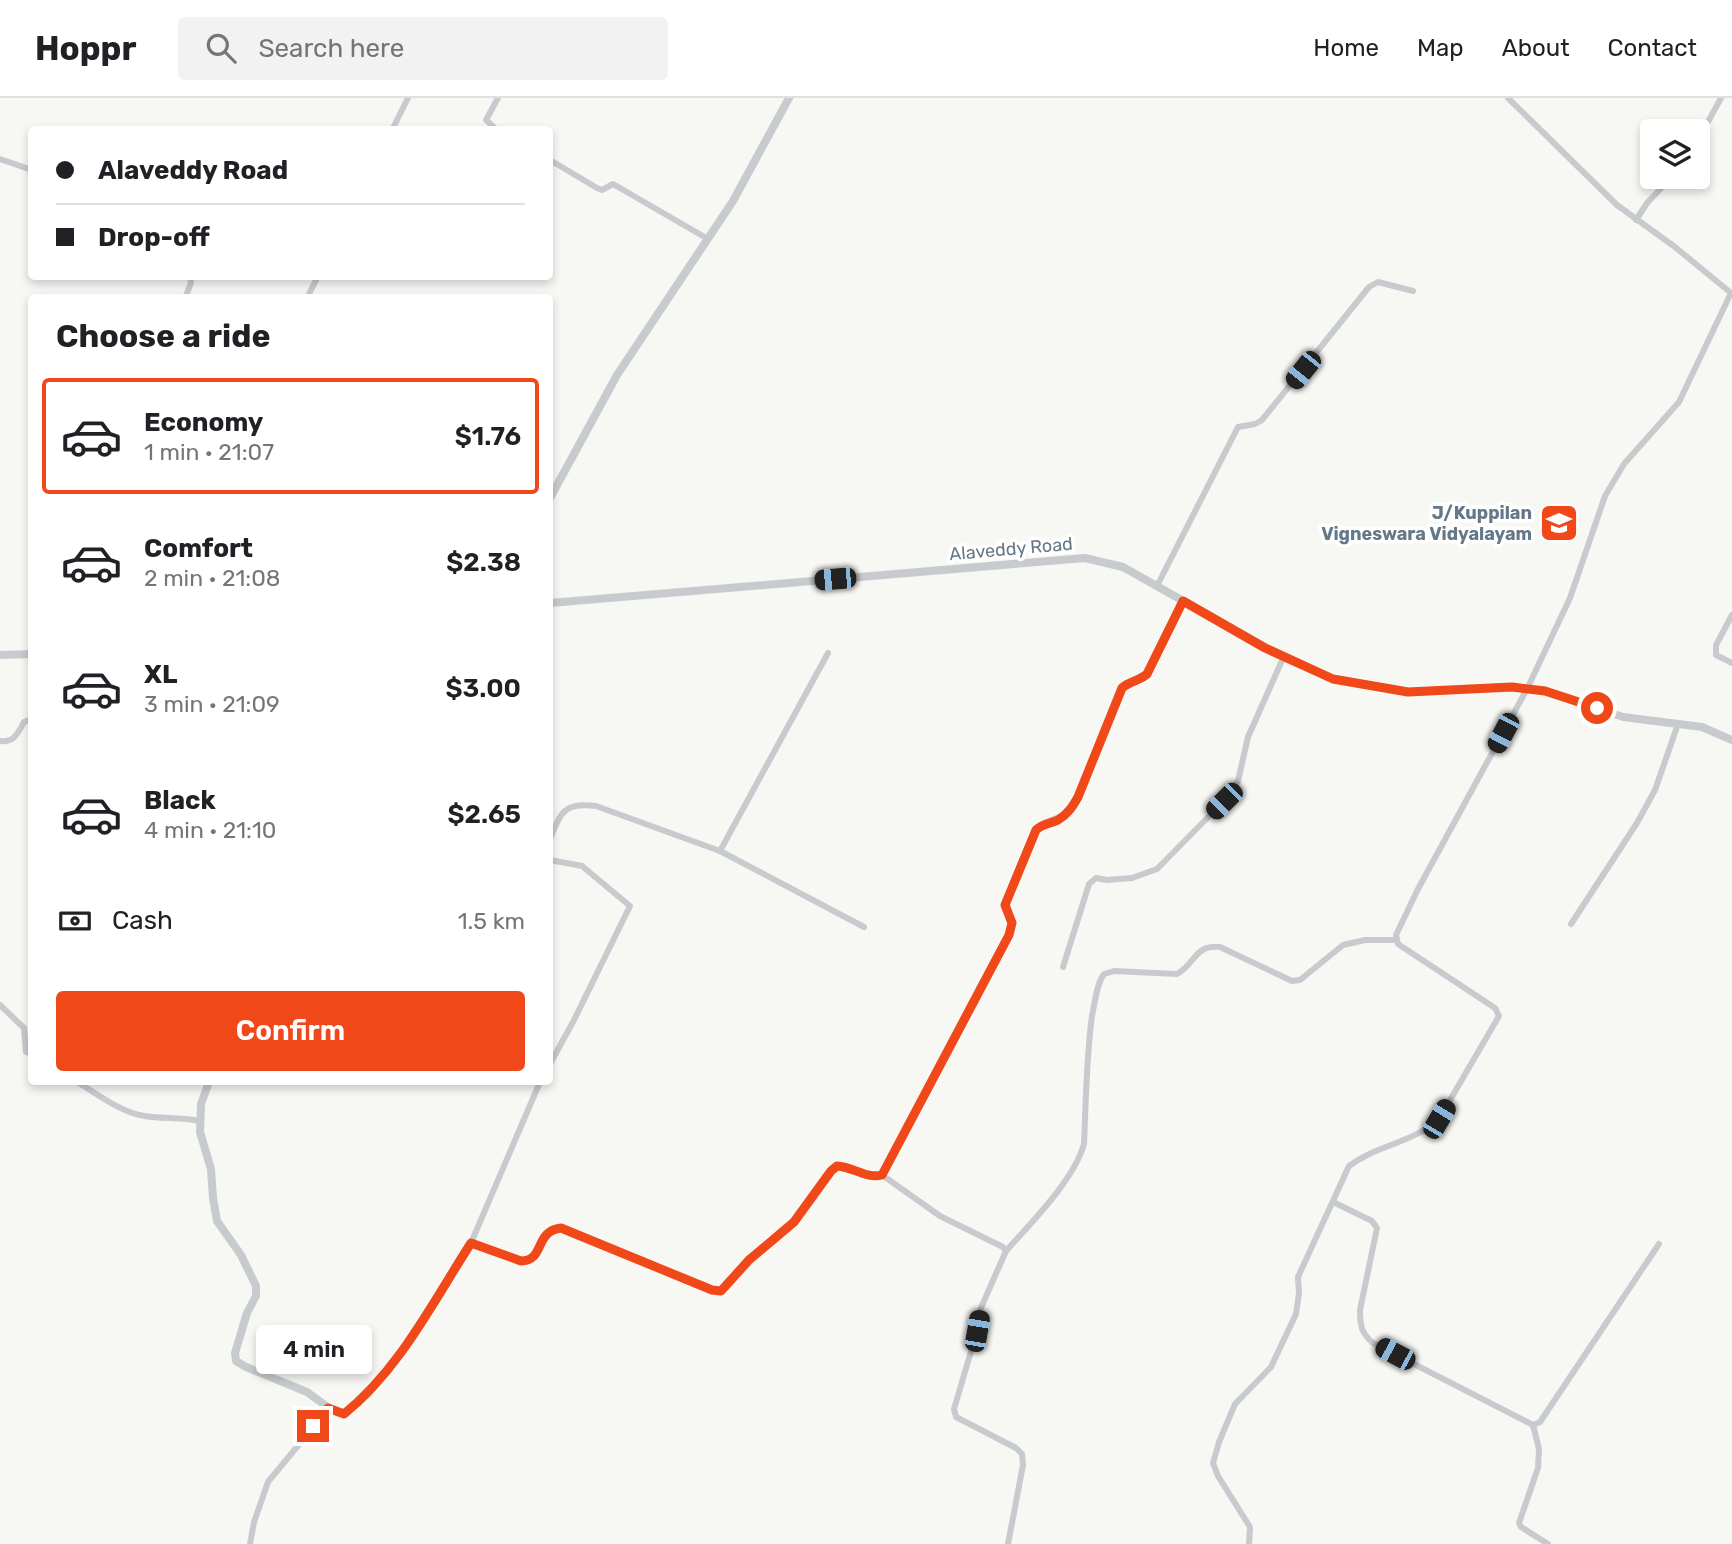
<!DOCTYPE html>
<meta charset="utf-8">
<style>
body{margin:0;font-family:Rubik,sans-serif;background:#f2f2f2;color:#202124;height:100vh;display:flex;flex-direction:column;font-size:26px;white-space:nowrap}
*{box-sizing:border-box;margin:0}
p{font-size:23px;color:#757577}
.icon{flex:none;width:38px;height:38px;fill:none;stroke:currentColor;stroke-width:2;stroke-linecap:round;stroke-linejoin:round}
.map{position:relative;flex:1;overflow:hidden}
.panel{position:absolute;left:28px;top:196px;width:525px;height:791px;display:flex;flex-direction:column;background:#fff;border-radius:7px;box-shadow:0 4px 10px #0003}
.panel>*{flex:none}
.hud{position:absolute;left:28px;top:28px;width:525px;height:154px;border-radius:7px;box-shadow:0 4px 10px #0003;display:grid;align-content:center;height:154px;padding:0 28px;background:#fff}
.fabs{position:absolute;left:1640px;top:21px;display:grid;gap:14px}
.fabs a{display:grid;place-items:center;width:70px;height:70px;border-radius:7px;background:#fff;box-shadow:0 4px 10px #0003;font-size:35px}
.end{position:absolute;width:32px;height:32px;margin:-16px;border:9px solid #f1481a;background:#fff;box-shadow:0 0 0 4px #fff}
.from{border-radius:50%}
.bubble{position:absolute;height:49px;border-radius:7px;background:#fff;box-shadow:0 4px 10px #0003;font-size:23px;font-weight:600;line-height:49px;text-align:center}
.car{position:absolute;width:21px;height:42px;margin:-21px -10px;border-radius:9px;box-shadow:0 0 5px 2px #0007;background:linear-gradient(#222 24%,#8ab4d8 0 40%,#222 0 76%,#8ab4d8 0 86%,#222 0)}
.hud b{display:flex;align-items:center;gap:24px;height:66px;font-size:26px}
.hud b+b{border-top:2px solid #e0e0e0}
.hud i{width:18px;height:18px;background:#202124}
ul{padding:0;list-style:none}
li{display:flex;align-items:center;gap:21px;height:116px;margin:0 14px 10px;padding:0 14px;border:4px solid transparent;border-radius:7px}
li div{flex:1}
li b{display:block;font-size:26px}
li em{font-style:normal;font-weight:600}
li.active{border-color:#f1481a}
li>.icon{width:63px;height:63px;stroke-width:1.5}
h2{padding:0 28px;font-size:32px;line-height:84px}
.pay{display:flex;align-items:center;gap:18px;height:77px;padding:0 28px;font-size:26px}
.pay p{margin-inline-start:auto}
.primary-button{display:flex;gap:14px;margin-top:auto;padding:14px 28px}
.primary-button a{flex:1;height:80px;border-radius:7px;background:#f1481a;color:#fff;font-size:28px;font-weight:600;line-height:80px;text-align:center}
header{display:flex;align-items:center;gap:42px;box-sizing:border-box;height:98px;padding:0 35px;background:#fff;border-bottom:2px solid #e0e0e0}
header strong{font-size:33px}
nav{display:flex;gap:38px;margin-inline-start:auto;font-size:24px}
.search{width:490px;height:63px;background:#f2f2f2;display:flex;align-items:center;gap:18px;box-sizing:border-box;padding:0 24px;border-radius:7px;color:#757577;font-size:26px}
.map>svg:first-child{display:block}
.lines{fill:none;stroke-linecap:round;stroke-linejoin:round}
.minor{stroke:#c7cbce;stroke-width:6}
.tertiary{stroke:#c7cbce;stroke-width:8}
.route{stroke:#f1481a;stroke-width:9}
.labels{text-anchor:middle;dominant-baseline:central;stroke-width:7;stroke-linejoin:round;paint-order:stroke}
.poi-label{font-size:18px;font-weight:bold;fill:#647888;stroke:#fff;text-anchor:end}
.street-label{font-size:18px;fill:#647888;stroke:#fff}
</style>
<header>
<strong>Hoppr</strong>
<div class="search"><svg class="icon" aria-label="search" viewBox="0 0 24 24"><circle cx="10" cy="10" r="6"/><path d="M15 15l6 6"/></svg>Search here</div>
<nav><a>Home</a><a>Map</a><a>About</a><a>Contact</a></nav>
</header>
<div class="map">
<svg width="1732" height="1446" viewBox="0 0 1732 1446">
<rect width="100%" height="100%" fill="#f7f7f4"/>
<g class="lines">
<g class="minor">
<polyline points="392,32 408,0"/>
<polyline points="497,32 486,22 498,0"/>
<polyline points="1698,42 1721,0"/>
<polyline points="0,61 32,72"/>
<polyline points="550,62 597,90 602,92 613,86 708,141"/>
<polyline points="1636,122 1647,105 1672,79"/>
<polyline points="309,196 318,178"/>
<polyline points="185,200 191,185 190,178"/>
<polyline points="1157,488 1238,329 1255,326 1262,322 1369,189 1378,184 1413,193"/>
<polyline points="1732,517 1716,547 1716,557 1732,565"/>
<path d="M0,643C14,645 18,635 24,624L32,621"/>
<path d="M550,741C561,714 564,704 596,708L720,753L864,829"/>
<polyline points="720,753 828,555"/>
<polyline points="550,762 582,768 630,808 574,922 550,966"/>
<polyline points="1571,826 1637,725 1655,692 1678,626"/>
<polyline points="1063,869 1089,786 1096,780 1107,782 1132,780 1157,771 1224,703 1238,683 1248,639 1284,558"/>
<polyline points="0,907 24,930 26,954 32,956"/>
<path d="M77,984C98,996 121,1015 145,1018C164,1021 181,1019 200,1023"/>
<polyline points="882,1077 940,1118 1003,1149 1006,1153 980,1212 977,1233 954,1311 956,1319 1016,1350 1022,1356 1023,1367 1008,1446"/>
<path d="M1333,1104L1372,1123L1377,1130L1360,1212C1360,1227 1361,1235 1373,1245L1533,1327L1540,1324L1659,1146"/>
<path d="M471,1145L521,1163C545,1163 534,1133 561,1130L712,1192L721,1193L749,1162L794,1124L831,1073L837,1068C854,1069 866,1081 882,1077L1009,837L1012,825L1005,807L1036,732C1055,715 1061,727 1078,699L1122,590C1130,583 1139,583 1147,576L1183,503"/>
<path d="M1006,1153C1031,1125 1074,1082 1084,1046C1086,1003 1086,961 1092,918C1095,905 1096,887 1104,876L1114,873L1177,876C1196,865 1194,847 1220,849L1292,883L1300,882L1343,847L1365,842H1397"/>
<polyline points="1533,1327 1539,1351 1538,1370 1519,1425 1521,1429 1548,1446"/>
<polyline points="250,1446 254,1424 268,1384 329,1310 344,1316 368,1297 404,1249 471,1145 540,984"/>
<path d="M1249,1446L1250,1429L1218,1378L1213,1365L1219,1344L1235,1306L1271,1269L1296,1216L1299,1195L1298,1179L1349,1068C1377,1047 1413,1045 1439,1021L1499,918L1495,910L1398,846L1396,837L1418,791L1527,591L1570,500L1605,398L1624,366L1679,304L1731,195L1675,149L1617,107L1508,0"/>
</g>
<g class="tertiary">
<polyline points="550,400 617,277 733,103 789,0"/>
<polyline points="550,505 1085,460 1123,469 1265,549 1333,581 1408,594 1512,589 1545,593 1623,619 1702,629 1732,642"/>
<polyline points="0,557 32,556"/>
<polyline points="209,984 201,1006 200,1034 211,1071 213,1100 217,1123 241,1157 256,1188 256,1198 247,1215 235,1255 236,1263 246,1269 307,1294 329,1310"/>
</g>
</g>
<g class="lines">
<path class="route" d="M313,1328L328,1310L344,1316C399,1272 433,1204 471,1145L521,1163C545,1163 534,1133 561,1130L712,1192L721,1193L749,1162L794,1124L831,1073L837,1068C854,1069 866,1081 882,1077L1009,837L1012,825L1005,807L1036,732C1043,725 1050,726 1058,722C1068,716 1073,708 1078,699L1122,590C1130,583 1139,583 1147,576L1183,503L1265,550L1333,581L1408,594L1512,589L1545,593L1597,610"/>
</g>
<defs>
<g id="school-square" transform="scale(2.0125)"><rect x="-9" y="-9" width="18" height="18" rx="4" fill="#f1481a" stroke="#fff"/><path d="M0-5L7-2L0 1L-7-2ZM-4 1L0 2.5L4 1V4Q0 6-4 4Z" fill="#fff"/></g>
</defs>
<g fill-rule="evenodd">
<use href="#school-square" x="1559" y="425"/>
</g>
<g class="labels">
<g class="poi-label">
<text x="1532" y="415">J/Kuppilan<tspan x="1532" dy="21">Vigneswara Vidyalayam</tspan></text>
</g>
<g class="street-label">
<text transform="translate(1011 451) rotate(-5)">Alaveddy Road</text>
</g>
</g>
</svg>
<div class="fabs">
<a><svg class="icon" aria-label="layers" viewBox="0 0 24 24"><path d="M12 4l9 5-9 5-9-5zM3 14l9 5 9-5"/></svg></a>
</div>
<i class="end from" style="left:1597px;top:610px"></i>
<i class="end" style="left:313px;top:1328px"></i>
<div class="bubble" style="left:256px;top:1227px;width:116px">4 min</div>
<i class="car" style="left:1303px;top:272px;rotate:219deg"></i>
<i class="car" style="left:835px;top:481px;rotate:265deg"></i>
<i class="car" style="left:1503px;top:635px;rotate:208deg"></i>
<i class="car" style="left:1224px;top:703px;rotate:225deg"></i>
<i class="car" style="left:1439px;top:1021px;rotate:31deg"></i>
<i class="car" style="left:977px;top:1233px;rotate:10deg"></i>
<i class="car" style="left:1395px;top:1256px;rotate:298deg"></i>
<div class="hud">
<b><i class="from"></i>Alaveddy Road</b>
<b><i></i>Drop-off</b>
</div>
<section class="panel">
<h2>Choose a ride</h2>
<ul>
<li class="active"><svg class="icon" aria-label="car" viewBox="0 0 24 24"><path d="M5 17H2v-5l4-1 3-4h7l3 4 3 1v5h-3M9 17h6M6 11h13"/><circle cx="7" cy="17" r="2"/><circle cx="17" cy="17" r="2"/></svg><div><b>Economy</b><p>1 min · 21:07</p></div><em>$1.76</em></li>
<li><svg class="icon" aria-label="car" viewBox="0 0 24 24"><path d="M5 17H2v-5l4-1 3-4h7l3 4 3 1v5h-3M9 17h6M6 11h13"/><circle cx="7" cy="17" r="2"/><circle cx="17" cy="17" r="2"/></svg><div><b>Comfort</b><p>2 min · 21:08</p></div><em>$2.38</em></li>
<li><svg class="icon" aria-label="car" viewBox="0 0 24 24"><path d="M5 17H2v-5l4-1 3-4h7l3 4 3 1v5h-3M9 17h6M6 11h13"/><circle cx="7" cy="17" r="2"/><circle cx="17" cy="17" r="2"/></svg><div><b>XL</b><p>3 min · 21:09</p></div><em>$3.00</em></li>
<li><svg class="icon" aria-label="car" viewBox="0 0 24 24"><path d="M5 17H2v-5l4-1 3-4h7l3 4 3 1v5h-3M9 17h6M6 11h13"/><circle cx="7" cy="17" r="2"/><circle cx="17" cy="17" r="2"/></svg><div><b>Black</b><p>4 min · 21:10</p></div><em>$2.65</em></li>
</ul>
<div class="pay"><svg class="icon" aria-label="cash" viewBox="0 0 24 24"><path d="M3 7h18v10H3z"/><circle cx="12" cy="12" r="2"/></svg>Cash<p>1.5 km</p></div>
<div class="primary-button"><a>Confirm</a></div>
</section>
</div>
